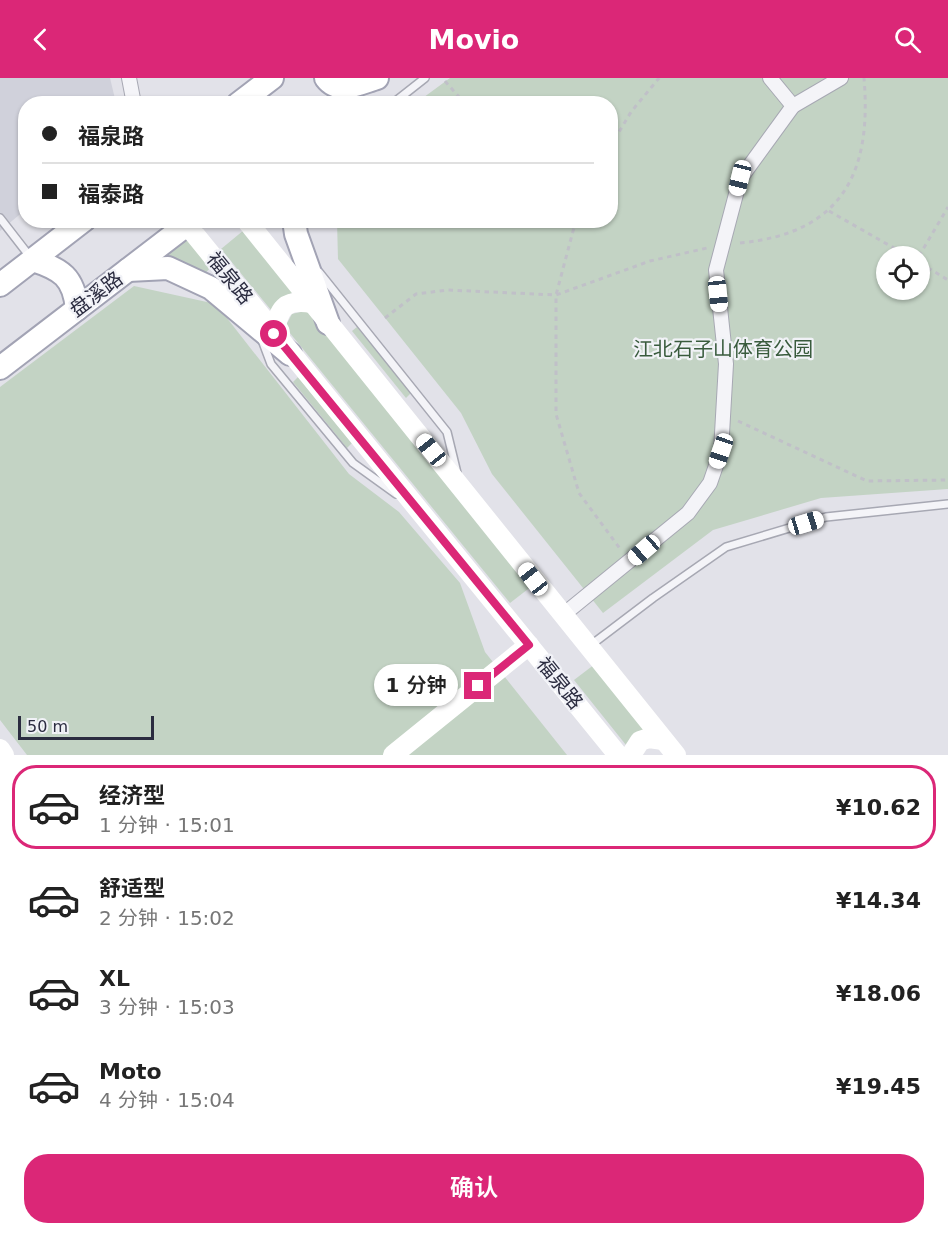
<!DOCTYPE html>
<html lang="zh">
<meta charset="utf-8">
<style>
body{margin:0;font-family:"DejaVu Sans","Noto Sans SC",sans-serif;background:#f6f6f6;color:#222;height:100vh;display:flex;flex-direction:column;font-size:22px;white-space:nowrap}
*{box-sizing:border-box;margin:0}
p{font-size:20px;color:#767676}
.icon{flex:none;width:33px;height:33px;fill:none;stroke:currentColor;stroke-width:2;stroke-linecap:round;stroke-linejoin:round}
.map{position:relative;height:677px;overflow:hidden}
.side{display:flex;flex-direction:column;background:#fff;flex:1}
.side>*{flex:none}
.banner{position:absolute;left:18px;top:18px;width:600px;height:132px;border-radius:24px;box-shadow:0 2px 4px #0004;display:grid;align-content:center;height:132px;padding:0 24px;background:#fff}
.buttons{position:absolute;left:876px;top:168px;display:grid;gap:12px}
.buttons a{display:grid;place-items:center;width:54px;height:54px;border-radius:50%;background:#fff;box-shadow:0 2px 4px #0004;font-size:30px}
.scale{position:absolute;left:18px;bottom:15px;width:136px;box-sizing:border-box;padding-left:6px;border:3px solid #2b2c40;border-top:0;font-size:16px;line-height:21px;white-space:nowrap;color:#2b2c40;-webkit-text-stroke:4px #f1f2f7;paint-order:stroke}
.end{position:absolute;width:27px;height:27px;margin:-14px;border:8px solid #db2777;background:#fff;box-shadow:0 0 0 3px #fff}
.from{border-radius:50%}
.bubble{position:absolute;height:42px;border-radius:21px;background:#fff;box-shadow:0 2px 4px #0004;font-size:20px;font-weight:600;line-height:42px;text-align:center}
.car{position:absolute;width:18px;height:36px;margin:-18px -9px;border-radius:8px;box-shadow:0 0 4px 2px #0007;background:linear-gradient(#fff 24%,#345 0 40%,#fff 0 76%,#345 0 86%,#fff 0)}
.banner b{display:flex;align-items:center;gap:21px;height:57px;font-size:22px}
.banner b+b{border-top:2px solid #e0e0e0}
.banner i{width:15px;height:15px;background:#222}
ul{padding:10px 0 0;list-style:none}
li{display:flex;align-items:center;gap:18px;height:84px;margin:0 12px 9px;padding:0 12px;border:3px solid transparent;border-radius:24px}
li div{flex:1}
li b{display:block;font-size:22px}
li em{font-style:normal;font-weight:600}
li.current{border-color:#db2777}
li>.icon{width:54px;height:54px;stroke-width:1.5}
.cta{display:flex;gap:12px;margin-top:auto;padding:12px 24px}
.cta a{flex:1;height:69px;border-radius:24px;background:#db2777;color:#fff;font-size:24px;font-weight:600;line-height:69px;text-align:center}
header{display:flex;justify-content:space-between;align-items:center;height:78px;padding:0 24px;background:#db2777;color:#fff;font-size:27px;font-weight:600}
.map>svg:first-child{display:block}
.built{fill:#d0d1db}
.green{fill:#c3d3c4;fill-rule:evenodd}
.lines{fill:none;stroke-linecap:round;stroke-linejoin:round}
.lane-casing{stroke:#a7a8b3;stroke-width:10}
.street-casing{stroke:#a7a8b3;stroke-width:16}
.primary-casing{stroke:#a2a3b4;stroke-width:26}
.path{stroke:#c0c0c8;stroke-width:3;stroke-dasharray:4.5 4.5;stroke-linecap:butt}
.lane{stroke:#f4f4f8;stroke-width:7}
.street{stroke:#f4f4f8;stroke-width:14}
.secondary{stroke:#fff;stroke-width:20}
.primary{stroke:#fff;stroke-width:22}
.route{stroke:#db2777;stroke-width:8}
.labels{text-anchor:middle;dominant-baseline:central;stroke-width:4.5;stroke-linejoin:round;paint-order:stroke}
.street-label{font-size:20px;fill:#2b2c40;stroke:#f1f2f7}
.park-label{font-size:20px;fill:#395b3d;stroke:#f1f2f7}
</style>
<header><svg class="icon" aria-label="back" viewBox="0 0 24 24"><path d="M15 5l-7 7 7 7"/></svg>Movio<svg class="icon" aria-label="search" viewBox="0 0 24 24"><circle cx="10" cy="10" r="6"/><path d="M15 15l6 6"/></svg></header>
<div class="map">
<svg width="948" height="677" viewBox="0 0 948 677">
<rect width="100%" height="100%" fill="#e2e2e9"/>
<polygon class="built" points="0,0 110,0 116,25 26,26 25,132 0,153"/>
<g class="green">
<path d="M450,0H948V411L821,420L713,452L603,535L492,396L461,335L338,181L337,143L610,142V26L416,25ZM886,178H920V212H886Z"/>
<polygon points="244,152 295,214 280,220 271,232 221,171"/>
<polygon points="187,161 210,190 203,198 162,181"/>
<polygon points="134,208 216,226 349,396 399,434 460,505 485,574 567,677 27,677 0,642 0,309"/>
<polygon points="308,232 532,508 510,525 285,249 292,236"/>
<polygon points="357,249 411,315 406,320 352,253"/>
<polygon points="298,299 352,365 347,370 293,304"/>
<polygon points="595,586 647,650 634,656 626,667 574,602"/>
</g>
<g class="lines">
<g class="lane-casing">
<g id="lane">
<polyline points="392,26 425,0"/>
<polyline points="0,140 31,180"/>
<polyline points="319,194 447,354 457,395"/>
<polyline points="262,262 271,286 353,385 396,416"/>
<polyline points="591,567 653,520 726,469 826,439 948,426"/>
</g>
</g>
<g class="street-casing">
<g id="street">
<polyline points="129,0 134,26"/>
<polyline points="770,0 793,28"/>
<polyline points="563,537 688,435 710,405 721,373 726,286 716,192 740,101 793,28 841,0"/>
</g>
</g>
<g class="primary-casing">
<g id="primary">
<path d="M326,0C339,17 360,5 377,0"/>
<polyline points="238,26 272,0"/>
<polyline points="294,142 296,156 328,245"/>
<path d="M33,182C61,191 74,199 77,231"/>
<polyline points="128,192 168,190 211,210 290,276"/>
<polyline points="0,207 84,142"/>
<polyline points="0,290 193,142"/>
</g>
</g>
<g class="path">
<polyline points="445,3 465,26"/>
<polyline points="610,69 631,34 659,0"/>
<polyline points="829,133 908,178"/>
<polyline points="576,142 556,217 556,336 579,415 621,472"/>
<path d="M740,165C843,155 872,94 864,0"/>
<polyline points="919,178 948,129"/>
<polyline points="920,185 948,202"/>
<polyline points="385,240 416,216 448,212 556,217 650,183 707,170"/>
<polyline points="738,343 867,403 948,402"/>
</g>
<use href="#lane" class="lane"/>
<use href="#street" class="street"/>
<g class="secondary">
<polyline points="183,142 618,677"/>
<polyline points="246,142 676,677"/>
<path d="M274,256C279,230 284,221 312,225"/>
<polyline points="0,671 4,677"/>
<polyline points="393,677 529,567"/>
<polyline points="631,677 640,663 649,660 663,662"/>
</g>
<use href="#primary" class="primary"/>
</g>
<g class="lines">
<polyline class="route" points="274,256 529,567 478,608"/>
</g>
<g class="labels">
<g class="street-label">
<text transform="translate(230 200) rotate(51)">福泉路</text>
<text transform="translate(96 216) rotate(-37)">盘溪路</text>
<text transform="translate(560 605) rotate(51)">福泉路</text>
</g>
<g class="park-label">
<text x="723" y="271">江北石子山体育公园</text>
</g>
</g>
</svg>
<div class="buttons">
<a><svg class="icon" aria-label="locate" viewBox="0 0 24 24"><circle cx="12" cy="12" r="6"/><path d="M12 2v4M12 18v4M2 12h4M18 12h4"/></svg></a>
</div>
<div class="scale">50 m</div>
<i class="end from" style="left:274px;top:256px"></i>
<i class="end" style="left:478px;top:608px"></i>
<div class="bubble" style="left:374px;top:586px;width:84px">1 分钟</div>
<i class="car" style="left:740px;top:100px;rotate:194deg"></i>
<i class="car" style="left:718px;top:216px;rotate:174deg"></i>
<i class="car" style="left:431px;top:372px;rotate:321deg"></i>
<i class="car" style="left:721px;top:373px;rotate:199deg"></i>
<i class="car" style="left:806px;top:445px;rotate:73deg"></i>
<i class="car" style="left:644px;top:472px;rotate:229deg"></i>
<i class="car" style="left:533px;top:501px;rotate:322deg"></i>
<div class="banner">
<b><i class="from"></i>福泉路</b>
<b><i></i>福泰路</b>
</div>
</div>
<section class="side">
<ul>
<li class="current"><svg class="icon" aria-label="car" viewBox="0 0 24 24"><path d="M5 17H2v-5l4-1 3-4h7l3 4 3 1v5h-3M9 17h6M6 11h13"/><circle cx="7" cy="17" r="2"/><circle cx="17" cy="17" r="2"/></svg><div><b>经济型</b><p>1 分钟 · 15:01</p></div><em>¥10.62</em></li>
<li><svg class="icon" aria-label="car" viewBox="0 0 24 24"><path d="M5 17H2v-5l4-1 3-4h7l3 4 3 1v5h-3M9 17h6M6 11h13"/><circle cx="7" cy="17" r="2"/><circle cx="17" cy="17" r="2"/></svg><div><b>舒适型</b><p>2 分钟 · 15:02</p></div><em>¥14.34</em></li>
<li><svg class="icon" aria-label="car" viewBox="0 0 24 24"><path d="M5 17H2v-5l4-1 3-4h7l3 4 3 1v5h-3M9 17h6M6 11h13"/><circle cx="7" cy="17" r="2"/><circle cx="17" cy="17" r="2"/></svg><div><b>XL</b><p>3 分钟 · 15:03</p></div><em>¥18.06</em></li>
<li><svg class="icon" aria-label="car" viewBox="0 0 24 24"><path d="M5 17H2v-5l4-1 3-4h7l3 4 3 1v5h-3M9 17h6M6 11h13"/><circle cx="7" cy="17" r="2"/><circle cx="17" cy="17" r="2"/></svg><div><b>Moto</b><p>4 分钟 · 15:04</p></div><em>¥19.45</em></li>
</ul>
<div class="cta"><a>确认</a></div>
</section>
